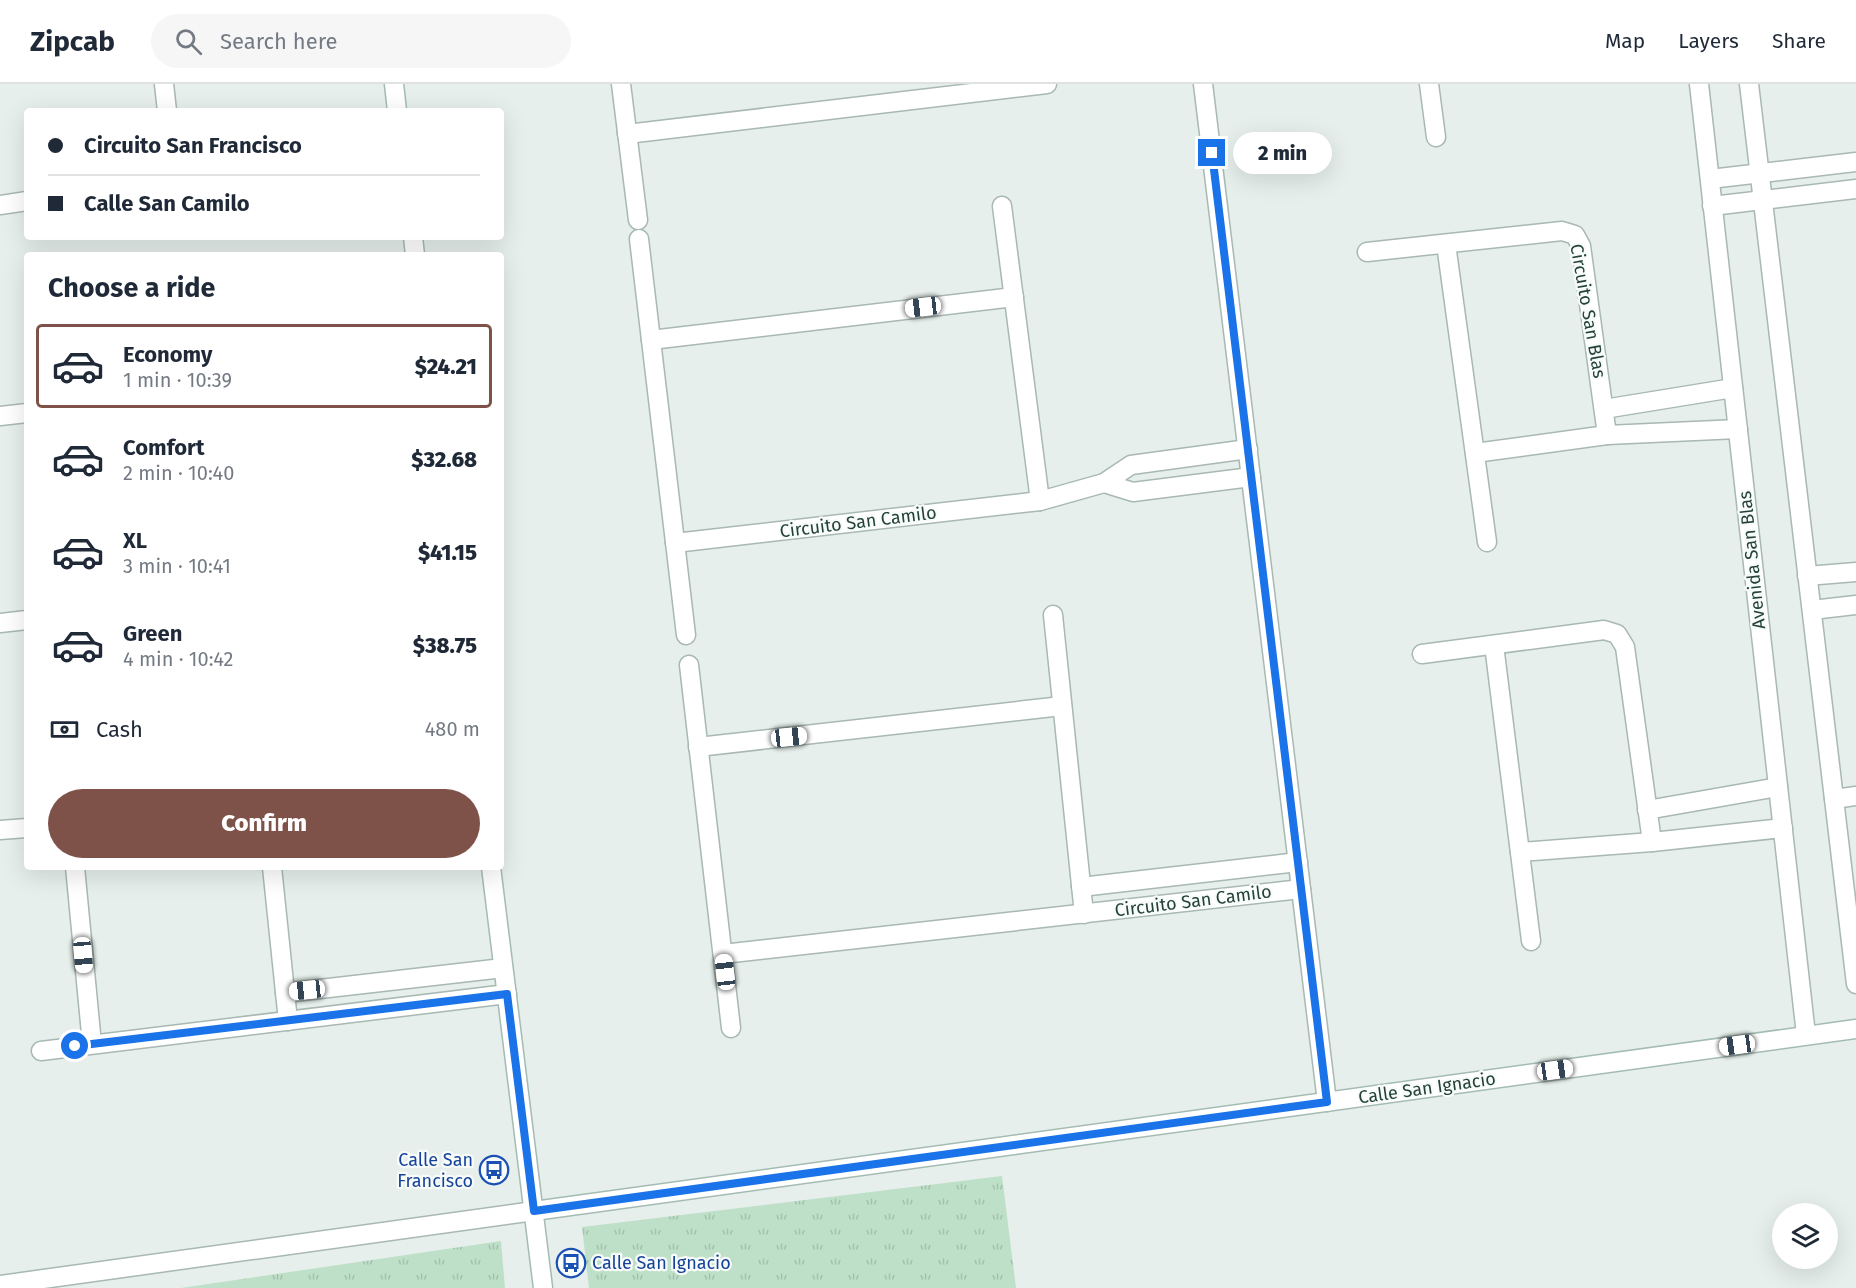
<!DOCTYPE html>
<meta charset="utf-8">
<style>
body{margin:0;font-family:"Fira Sans",sans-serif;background:#f6f6f7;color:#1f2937;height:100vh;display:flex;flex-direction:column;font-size:22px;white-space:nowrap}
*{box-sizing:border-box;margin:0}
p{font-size:20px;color:#747a83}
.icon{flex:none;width:33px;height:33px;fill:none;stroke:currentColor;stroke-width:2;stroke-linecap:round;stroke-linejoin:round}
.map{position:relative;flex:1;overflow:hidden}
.panel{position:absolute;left:24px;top:168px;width:480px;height:618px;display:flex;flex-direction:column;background:#fff;border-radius:6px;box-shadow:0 6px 24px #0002}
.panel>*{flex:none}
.guide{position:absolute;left:24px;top:24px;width:480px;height:132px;border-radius:6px;box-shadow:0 6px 24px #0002;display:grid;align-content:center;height:132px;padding:0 24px;background:#fff}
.fabs{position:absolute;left:1772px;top:1119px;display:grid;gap:12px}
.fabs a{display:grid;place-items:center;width:66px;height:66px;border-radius:50%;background:#fff;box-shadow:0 6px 24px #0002;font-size:30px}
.end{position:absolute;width:27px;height:27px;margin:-14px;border:8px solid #1a73e8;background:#fff;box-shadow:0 0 0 3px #fff}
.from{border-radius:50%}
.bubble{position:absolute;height:42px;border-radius:21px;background:#fff;box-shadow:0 6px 24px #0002;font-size:20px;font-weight:800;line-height:42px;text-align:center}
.car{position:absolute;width:18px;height:36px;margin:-18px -9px;border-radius:8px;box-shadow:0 0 4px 2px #0007;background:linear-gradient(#fff 24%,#345 0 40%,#fff 0 76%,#345 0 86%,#fff 0)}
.guide b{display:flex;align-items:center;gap:21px;height:57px;font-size:22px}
.guide b+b{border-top:2px solid #e0e1e3}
.guide i{width:15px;height:15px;background:#1f2937}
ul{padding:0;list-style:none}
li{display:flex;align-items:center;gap:18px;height:84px;margin:0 12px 9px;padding:0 12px;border:3px solid transparent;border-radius:6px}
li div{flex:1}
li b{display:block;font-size:22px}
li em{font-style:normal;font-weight:800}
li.on{border-color:#7f5249}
li>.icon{width:54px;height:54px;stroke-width:1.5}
h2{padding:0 24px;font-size:27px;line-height:72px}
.pay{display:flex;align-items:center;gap:15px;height:66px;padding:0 24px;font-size:22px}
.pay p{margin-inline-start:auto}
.primary-button{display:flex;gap:12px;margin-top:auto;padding:12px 24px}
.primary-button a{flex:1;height:69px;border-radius:36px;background:#7f5249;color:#fff;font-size:24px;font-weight:800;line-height:69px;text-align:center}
header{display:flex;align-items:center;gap:36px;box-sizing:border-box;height:84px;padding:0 30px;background:#fff;border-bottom:2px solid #e0e1e3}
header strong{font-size:28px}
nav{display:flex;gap:33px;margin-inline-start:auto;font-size:21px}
.search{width:420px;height:54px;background:#f6f6f7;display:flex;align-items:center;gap:15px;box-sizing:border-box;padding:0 21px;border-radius:33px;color:#747a83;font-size:22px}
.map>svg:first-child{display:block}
.park{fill:url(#park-tufts)}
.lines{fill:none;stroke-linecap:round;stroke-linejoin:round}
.street-casing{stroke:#a8b8b2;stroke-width:21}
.secondary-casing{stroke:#a4bbb3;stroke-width:21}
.street{stroke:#fff;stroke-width:18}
.secondary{stroke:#fff;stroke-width:18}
.route{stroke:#1a73e8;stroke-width:8}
.labels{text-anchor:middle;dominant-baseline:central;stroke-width:4.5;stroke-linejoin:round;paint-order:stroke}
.street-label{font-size:18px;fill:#24423a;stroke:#f7fbf9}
.transit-label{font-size:18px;fill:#164399;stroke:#f7fbf9;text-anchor:end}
</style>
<header>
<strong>Zipcab</strong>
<div class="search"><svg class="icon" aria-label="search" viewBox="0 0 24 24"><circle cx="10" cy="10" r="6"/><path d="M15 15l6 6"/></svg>Search here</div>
<nav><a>Map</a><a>Layers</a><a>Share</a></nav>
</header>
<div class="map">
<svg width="1856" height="1204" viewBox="0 0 1856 1204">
<defs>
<pattern id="park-tufts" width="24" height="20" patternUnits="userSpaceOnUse" patternTransform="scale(1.5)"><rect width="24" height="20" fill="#bfe0c8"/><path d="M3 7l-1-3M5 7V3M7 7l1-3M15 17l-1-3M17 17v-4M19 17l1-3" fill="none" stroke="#a4c1ad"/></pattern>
</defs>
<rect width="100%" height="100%" fill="#e6efeb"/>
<g class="park">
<polygon points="1002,1092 1016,1204 589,1204 582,1143"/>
<polygon points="501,1157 505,1204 181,1204"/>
</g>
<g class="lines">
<g class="street-casing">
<g id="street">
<polyline points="164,0 167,27"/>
<polyline points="621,0 638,136"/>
<polyline points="1203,0 1327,1018"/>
<polyline points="1429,0 1436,53"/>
<polyline points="1699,0 1806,951"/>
<polyline points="1749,0 1856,900"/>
<polyline points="627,50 1047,0"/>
<polyline points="1710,95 1856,78"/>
<polyline points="0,121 27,117"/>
<polyline points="1002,122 1040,417"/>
<polyline points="1712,122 1856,105"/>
<polyline points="639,155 686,551"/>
<polyline points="1446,160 1487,458"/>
<polyline points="1367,168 1562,147 1575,151 1581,162 1607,351"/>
<polyline points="651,256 1014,213"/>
<polyline points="1604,325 1733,304"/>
<polyline points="0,332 27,329"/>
<polyline points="1475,369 1607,351 1738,345"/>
<polyline points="1104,399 1133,408 1251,393"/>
<polyline points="675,459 1040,417 1104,399 1131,381 1248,365"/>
<polyline points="1807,492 1856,488"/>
<polyline points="1812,526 1856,521"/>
<polyline points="1053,531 1084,830"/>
<polyline points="0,539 27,536"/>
<polyline points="1494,561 1531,857"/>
<polyline points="1422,570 1604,546 1617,550 1625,563 1652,758"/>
<polyline points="689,581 731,944"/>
<polyline points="698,663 1062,622"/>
<polyline points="1834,715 1856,712"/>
<polyline points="1647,726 1778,703"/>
<polyline points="0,746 27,744"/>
<polyline points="1520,768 1652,758 1783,744"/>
<polyline points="75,783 92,960"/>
<polyline points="272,783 288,937"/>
<polyline points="1081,803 1298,778"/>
<polyline points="723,870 1301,805"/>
<polyline points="285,909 503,884"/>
<polyline points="41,967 507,910"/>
<polyline points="0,1201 534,1127"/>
</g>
</g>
<g class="secondary-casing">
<g id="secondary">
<polyline points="394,0 397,27"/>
<polyline points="413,153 415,171"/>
<polyline points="491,783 543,1204"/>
<polyline points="534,1127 1856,945"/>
</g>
</g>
<use href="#street" class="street"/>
<use href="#secondary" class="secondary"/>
</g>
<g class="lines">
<polyline class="route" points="75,962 507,910 534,1127 1327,1018 1212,69"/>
</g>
<defs>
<g id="bus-ring" transform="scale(1.5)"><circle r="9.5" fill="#f7fbf9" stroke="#1a4fb4" stroke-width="1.5"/><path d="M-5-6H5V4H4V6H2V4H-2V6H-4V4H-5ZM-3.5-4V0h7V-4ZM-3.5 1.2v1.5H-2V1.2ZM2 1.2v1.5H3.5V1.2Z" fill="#1a4fb4"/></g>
</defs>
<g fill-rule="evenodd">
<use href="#bus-ring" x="494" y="1086"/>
<use href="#bus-ring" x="571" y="1179"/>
</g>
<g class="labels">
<g class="street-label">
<text transform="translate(1588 227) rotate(80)">Circuito San Blas</text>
<text transform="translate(858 438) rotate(-7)">Circuito San Camilo</text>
<text transform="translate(1752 476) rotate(-96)">Avenida San Blas</text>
<text transform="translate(1193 817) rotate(-7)">Circuito San Camilo</text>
<text transform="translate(1427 1004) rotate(-8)">Calle San Ignacio</text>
</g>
<g class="transit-label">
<text x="473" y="1076">Calle San<tspan x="473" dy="21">Francisco</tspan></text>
<text x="592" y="1179" text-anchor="start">Calle San Ignacio</text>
</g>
</g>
</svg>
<div class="fabs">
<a><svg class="icon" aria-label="layers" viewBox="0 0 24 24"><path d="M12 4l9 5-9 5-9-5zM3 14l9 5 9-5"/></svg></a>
</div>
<i class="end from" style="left:75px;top:962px"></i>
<i class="end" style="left:1212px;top:69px"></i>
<div class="bubble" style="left:1233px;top:48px;width:99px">2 min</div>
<i class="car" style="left:923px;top:223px;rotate:263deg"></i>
<i class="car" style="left:789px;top:653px;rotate:84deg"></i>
<i class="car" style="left:83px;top:871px;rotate:175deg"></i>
<i class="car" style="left:725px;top:888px;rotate:353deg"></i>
<i class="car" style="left:307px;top:906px;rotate:264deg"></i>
<i class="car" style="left:1737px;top:961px;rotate:262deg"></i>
<i class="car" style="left:1555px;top:986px;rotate:82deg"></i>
<div class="guide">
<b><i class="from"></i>Circuito San Francisco</b>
<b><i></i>Calle San Camilo</b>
</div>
<section class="panel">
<h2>Choose a ride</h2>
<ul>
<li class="on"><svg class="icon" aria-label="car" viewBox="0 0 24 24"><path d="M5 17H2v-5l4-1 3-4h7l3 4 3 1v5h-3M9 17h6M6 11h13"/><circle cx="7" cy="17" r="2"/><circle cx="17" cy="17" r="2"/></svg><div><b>Economy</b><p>1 min · 10:39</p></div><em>$24.21</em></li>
<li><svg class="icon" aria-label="car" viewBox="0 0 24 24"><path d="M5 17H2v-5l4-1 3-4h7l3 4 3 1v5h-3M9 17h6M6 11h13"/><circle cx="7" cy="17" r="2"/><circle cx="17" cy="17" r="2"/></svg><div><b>Comfort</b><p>2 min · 10:40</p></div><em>$32.68</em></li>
<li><svg class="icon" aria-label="car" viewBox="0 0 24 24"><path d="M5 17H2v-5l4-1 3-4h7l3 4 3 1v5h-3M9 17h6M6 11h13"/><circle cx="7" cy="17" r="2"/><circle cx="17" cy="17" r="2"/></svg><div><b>XL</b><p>3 min · 10:41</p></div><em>$41.15</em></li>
<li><svg class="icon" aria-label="car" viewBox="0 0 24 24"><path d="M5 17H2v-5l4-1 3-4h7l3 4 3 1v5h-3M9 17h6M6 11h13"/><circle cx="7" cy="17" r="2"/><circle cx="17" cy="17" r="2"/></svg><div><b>Green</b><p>4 min · 10:42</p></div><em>$38.75</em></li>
</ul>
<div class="pay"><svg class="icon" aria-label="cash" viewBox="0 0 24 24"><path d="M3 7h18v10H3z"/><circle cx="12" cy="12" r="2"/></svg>Cash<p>480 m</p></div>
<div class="primary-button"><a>Confirm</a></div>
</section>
</div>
